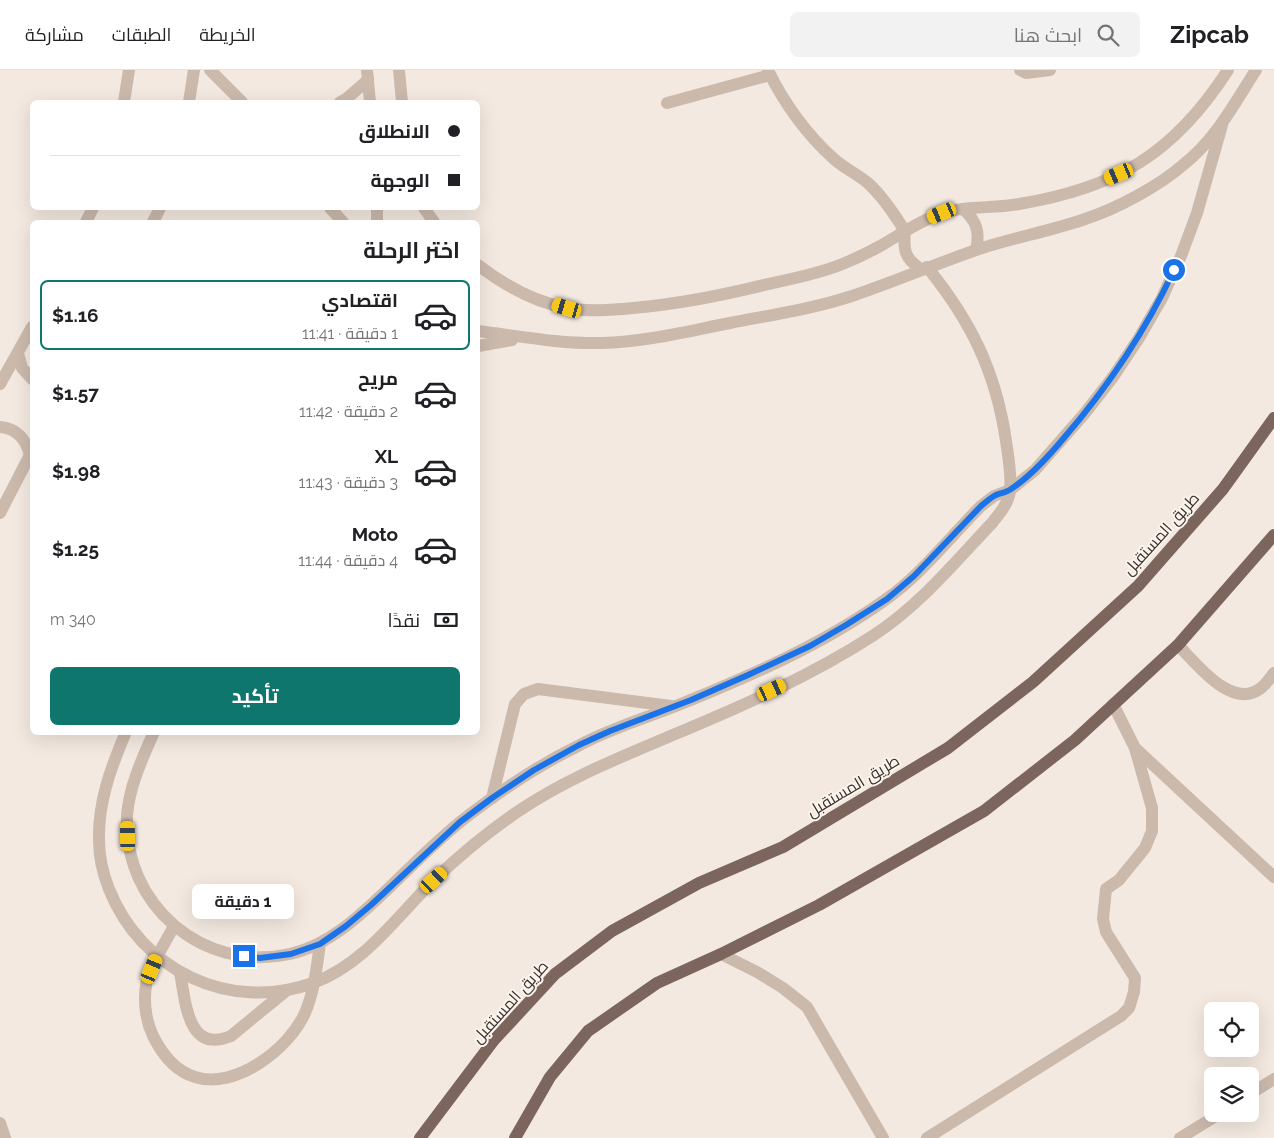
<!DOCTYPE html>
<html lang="ar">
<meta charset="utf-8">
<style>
body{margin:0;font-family:Raleway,Cairo,sans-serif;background:#f2f2f2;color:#202124;direction:rtl;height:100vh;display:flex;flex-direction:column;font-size:19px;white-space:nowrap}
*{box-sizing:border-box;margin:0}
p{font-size:16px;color:#757577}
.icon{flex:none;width:28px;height:28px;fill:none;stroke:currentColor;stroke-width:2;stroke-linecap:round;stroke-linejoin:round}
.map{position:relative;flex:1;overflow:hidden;direction:ltr}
.details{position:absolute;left:30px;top:150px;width:450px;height:515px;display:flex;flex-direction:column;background:#fff;border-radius:8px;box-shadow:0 5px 20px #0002;direction:rtl}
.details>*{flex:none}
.top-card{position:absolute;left:30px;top:30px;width:450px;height:110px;border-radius:8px;box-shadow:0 5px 20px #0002;direction:rtl;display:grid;align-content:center;height:110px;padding:0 20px;background:#fff}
.tools{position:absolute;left:1204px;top:932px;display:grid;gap:10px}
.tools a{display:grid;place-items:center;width:55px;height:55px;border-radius:8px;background:#fff;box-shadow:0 5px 20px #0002;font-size:25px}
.end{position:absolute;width:22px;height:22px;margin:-11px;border:6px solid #1a73e8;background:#fff;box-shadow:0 0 0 2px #fff}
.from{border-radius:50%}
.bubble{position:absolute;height:35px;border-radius:8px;background:#fff;box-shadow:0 5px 20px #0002;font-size:16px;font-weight:700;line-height:35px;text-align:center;direction:rtl}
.car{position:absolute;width:15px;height:30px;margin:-15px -8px;border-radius:6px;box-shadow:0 0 4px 1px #0007;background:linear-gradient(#f5c518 24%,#345 0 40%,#f5c518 0 76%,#345 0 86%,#f5c518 0)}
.top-card b{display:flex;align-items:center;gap:18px;height:48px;font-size:19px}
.top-card b+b{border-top:1px solid #e0e0e0}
.top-card i{width:12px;height:12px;background:#202124}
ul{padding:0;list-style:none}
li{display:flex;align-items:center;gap:15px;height:70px;margin:0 10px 8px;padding:0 10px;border:2px solid transparent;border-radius:8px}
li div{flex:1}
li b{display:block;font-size:19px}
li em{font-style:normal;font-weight:700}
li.selected{border-color:#0f766e}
li>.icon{width:45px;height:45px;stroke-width:1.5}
h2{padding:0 20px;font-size:22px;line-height:60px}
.pay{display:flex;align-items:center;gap:12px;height:55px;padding:0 20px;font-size:19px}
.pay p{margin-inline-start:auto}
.action{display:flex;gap:10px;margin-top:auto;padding:10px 20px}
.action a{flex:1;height:58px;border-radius:8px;background:#0f766e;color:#fff;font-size:20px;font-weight:700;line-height:58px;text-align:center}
header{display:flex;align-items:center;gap:30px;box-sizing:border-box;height:70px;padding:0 25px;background:#fff;border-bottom:1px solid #e0e0e0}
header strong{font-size:24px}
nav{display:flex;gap:28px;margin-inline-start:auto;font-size:18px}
.search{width:350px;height:45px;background:#f2f2f2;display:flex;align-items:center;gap:12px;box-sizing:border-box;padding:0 18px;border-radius:8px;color:#757577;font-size:19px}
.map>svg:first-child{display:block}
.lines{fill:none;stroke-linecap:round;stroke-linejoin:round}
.minor{stroke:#cbb9ac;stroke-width:12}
.major{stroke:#7b655c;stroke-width:12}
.route{stroke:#1a73e8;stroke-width:6}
.labels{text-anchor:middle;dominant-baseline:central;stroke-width:4;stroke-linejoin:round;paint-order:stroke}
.street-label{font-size:16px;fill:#392f2b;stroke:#faf4ed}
</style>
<header>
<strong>Zipcab</strong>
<div class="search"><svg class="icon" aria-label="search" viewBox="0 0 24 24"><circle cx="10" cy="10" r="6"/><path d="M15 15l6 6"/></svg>ابحث هنا</div>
<nav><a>الخريطة</a><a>الطبقات</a><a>مشاركة</a></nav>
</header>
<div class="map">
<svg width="1274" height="1068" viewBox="0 0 1274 1068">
<rect width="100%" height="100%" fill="#f3e9e0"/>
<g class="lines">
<g class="minor">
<polyline points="210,0 242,32"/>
<polyline points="367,0 370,32"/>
<polyline points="399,0 402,32"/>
<path d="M768,0C783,32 807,65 834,89C844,98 857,104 868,113C883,127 894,144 905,161C903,180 905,189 921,199"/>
<polyline points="1020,0 1026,3 1050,0"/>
<polyline points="124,32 129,0"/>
<polyline points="189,32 194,0"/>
<polyline points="340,32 346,29 368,10"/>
<polyline points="667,33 770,5"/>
<polyline points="330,138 343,152"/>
<polyline points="424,138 434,152"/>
<path d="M963,139C977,151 980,162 976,180"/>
<polyline points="86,152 93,138"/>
<polyline points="153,152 160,138"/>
<polyline points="377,152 377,138"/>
<path d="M478,195C504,215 533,232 567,238C588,242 611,240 633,238C679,234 724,225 768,214C792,209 817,204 840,195C855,189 868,183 882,175C901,164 919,151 940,144C965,135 993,139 1019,134C1116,118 1174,84 1228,0"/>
<path d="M478,261C519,266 560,274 602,273C645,272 688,261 730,253C771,245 812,239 852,226C896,211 938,193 982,178C1016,167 1051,161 1085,149C1116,139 1159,116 1183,95C1216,69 1234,34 1256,0"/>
<polyline points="478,276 512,270"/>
<polyline points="18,283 22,298 32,309"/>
<polyline points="0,314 32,257"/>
<path d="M0,357C17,358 26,370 30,385"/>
<polyline points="0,443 32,381"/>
<path d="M1178,575C1196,593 1232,641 1261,618C1266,614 1270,608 1274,603"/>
<path d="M126,662C111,697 98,732 99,770C99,787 103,804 109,819C141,900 229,943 313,913C365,894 397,846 435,809C461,784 488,762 517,742C564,710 616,689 668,667C738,638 811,606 874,565C920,535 955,492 992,453C1000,443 1008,434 1010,421C1012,407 1008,385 1006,371C996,302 971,251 927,197"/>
<path d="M154,662C142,689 129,717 127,746C123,835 203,903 290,884C330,875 362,844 391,816C416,792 441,766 469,745C503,719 539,695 578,676C609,659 643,649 676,636C748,607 822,575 885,530C921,505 950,467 981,436L994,426L1010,420L1035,400L1085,343L1113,307L1139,268L1162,228L1181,186L1197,143L1222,55"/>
<polyline points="1135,678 1274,807"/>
<polyline points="492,728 515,634 524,624 538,619 671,636"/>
<path d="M174,856C165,873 153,891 147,910C143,928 145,949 153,966C162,984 175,1001 195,1007C235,1020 289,979 305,943C314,922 317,897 320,873"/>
<polyline points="721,884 757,902 783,918 807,937 883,1068"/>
<path d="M180,903C186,932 187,984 231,966L287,920"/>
<polyline points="1250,1024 1274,1009"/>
<polyline points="0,1053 5,1068"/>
<polyline points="927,1068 1121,946 1129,938 1134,922 1135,908 1106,862 1103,849 1106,819 1119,810 1145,778 1152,761 1152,738 1135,678 1113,634"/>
<polyline points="1180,1068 1219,1044"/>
</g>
<g class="major">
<polyline points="420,1068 494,970 555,904 612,861 699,813 783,777 948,678 1033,612 1138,516 1223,419 1274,348"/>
<polyline points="515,1068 550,1007 588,961 657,913 721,884 819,835 984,741 1075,670 1178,575 1274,465"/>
</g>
</g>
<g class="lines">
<path class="route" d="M244,886L260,888L291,884L320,874L346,856L371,835L460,752L492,728L534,700L579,675L610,661L691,630L748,605L810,576L846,555L887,529L914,506L981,436C985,433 989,429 994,426C999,423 1006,423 1011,419C1031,406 1048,387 1063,369C1108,317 1145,262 1174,200"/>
</g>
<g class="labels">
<g class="street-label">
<text transform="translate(1161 464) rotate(-48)">طريق المستقبل</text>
<text transform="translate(853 716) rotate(-31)">طريق المستقبل</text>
<text transform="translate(510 932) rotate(-48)">طريق المستقبل</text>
</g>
</g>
</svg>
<div class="tools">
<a><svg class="icon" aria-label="locate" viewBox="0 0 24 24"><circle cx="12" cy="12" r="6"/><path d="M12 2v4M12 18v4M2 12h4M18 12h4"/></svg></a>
<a><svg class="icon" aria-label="layers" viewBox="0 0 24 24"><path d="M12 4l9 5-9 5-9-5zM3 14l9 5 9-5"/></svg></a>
</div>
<i class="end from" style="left:1174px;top:200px"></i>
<i class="end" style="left:244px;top:886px"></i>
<div class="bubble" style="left:192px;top:814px;width:102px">1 دقيقة</div>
<i class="car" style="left:1119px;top:104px;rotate:247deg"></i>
<i class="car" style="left:942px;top:143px;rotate:248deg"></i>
<i class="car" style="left:567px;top:238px;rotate:286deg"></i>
<i class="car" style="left:772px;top:620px;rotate:65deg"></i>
<i class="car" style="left:128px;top:766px;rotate:359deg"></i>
<i class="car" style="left:434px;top:810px;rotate:47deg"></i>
<i class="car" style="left:152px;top:899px;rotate:23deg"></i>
<div class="top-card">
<b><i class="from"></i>الانطلاق</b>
<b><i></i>الوجهة</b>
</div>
<section class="details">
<h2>اختر الرحلة</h2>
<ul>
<li class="selected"><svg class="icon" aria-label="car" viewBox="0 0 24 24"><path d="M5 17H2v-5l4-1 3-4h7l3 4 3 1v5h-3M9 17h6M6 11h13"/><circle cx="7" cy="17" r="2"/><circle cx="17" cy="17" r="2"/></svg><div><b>اقتصادي</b><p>1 دقيقة · 11:41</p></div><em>$1.16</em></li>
<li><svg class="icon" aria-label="car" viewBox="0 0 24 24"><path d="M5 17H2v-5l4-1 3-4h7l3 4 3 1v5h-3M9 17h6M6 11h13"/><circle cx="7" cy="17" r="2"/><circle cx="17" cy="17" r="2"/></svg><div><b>مريح</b><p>2 دقيقة · 11:42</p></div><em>$1.57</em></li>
<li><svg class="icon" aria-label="car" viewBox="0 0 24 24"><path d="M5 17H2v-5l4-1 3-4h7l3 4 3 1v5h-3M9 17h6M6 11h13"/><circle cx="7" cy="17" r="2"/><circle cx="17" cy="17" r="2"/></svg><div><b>XL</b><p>3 دقيقة · 11:43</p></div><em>$1.98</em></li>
<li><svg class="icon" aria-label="car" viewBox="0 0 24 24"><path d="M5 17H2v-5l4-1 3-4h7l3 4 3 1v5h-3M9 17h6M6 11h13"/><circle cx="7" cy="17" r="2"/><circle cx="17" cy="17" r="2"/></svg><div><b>Moto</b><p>4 دقيقة · 11:44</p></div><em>$1.25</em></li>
</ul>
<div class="pay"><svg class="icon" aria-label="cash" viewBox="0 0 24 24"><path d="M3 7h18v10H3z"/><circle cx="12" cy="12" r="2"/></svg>نقدًا<p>340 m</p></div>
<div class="action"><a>تأكيد</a></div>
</section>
</div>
